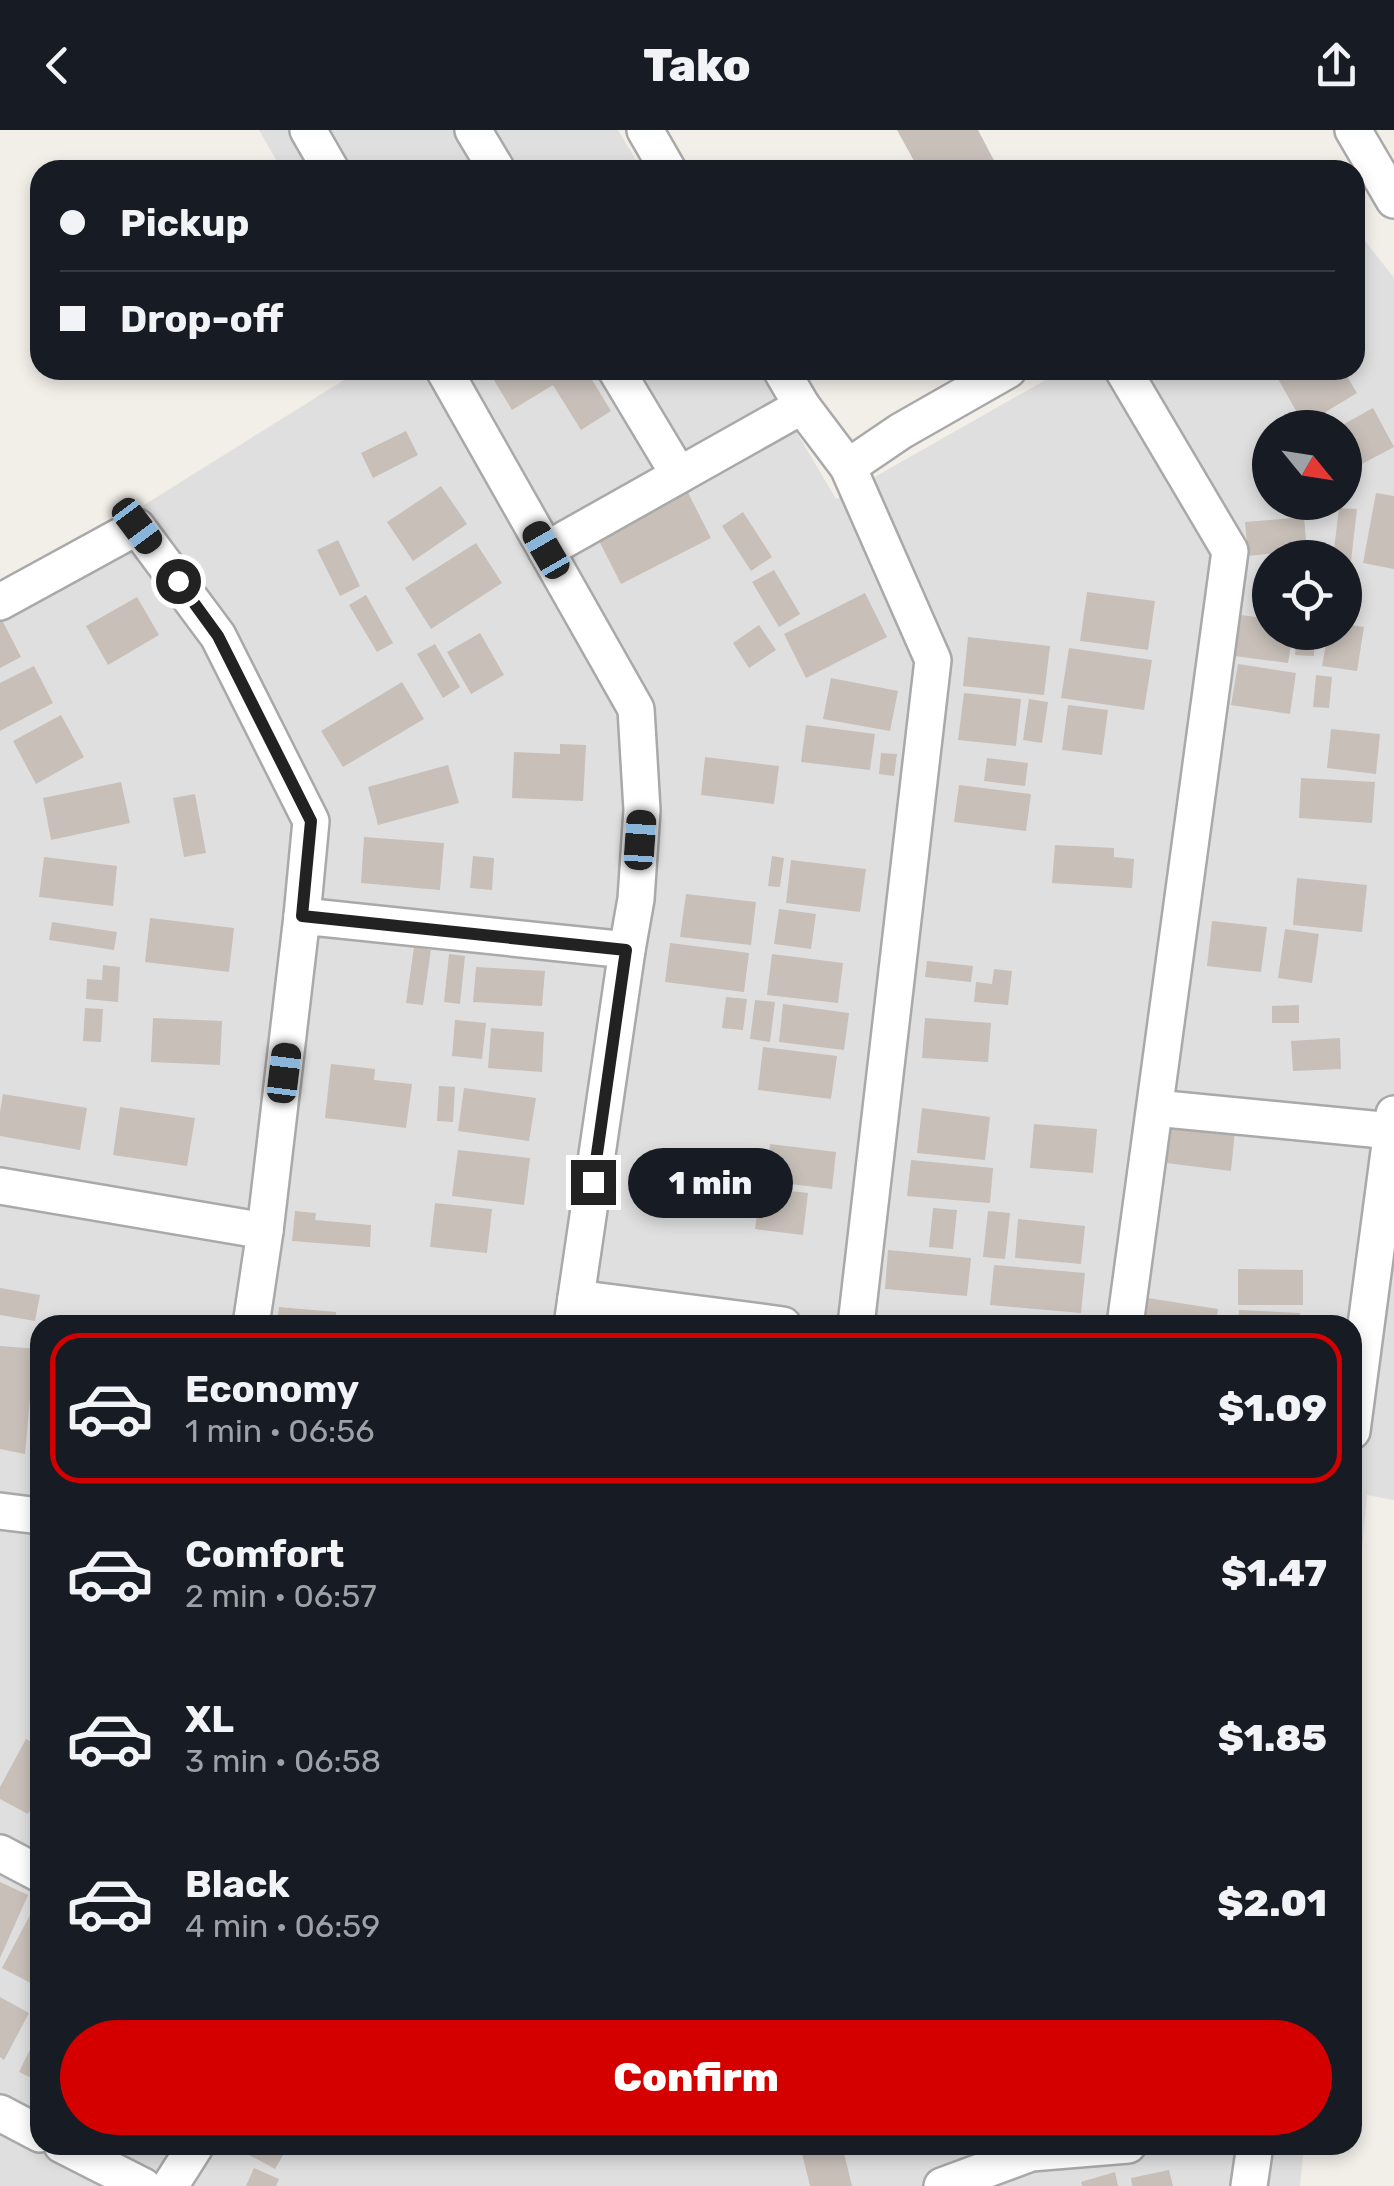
<!DOCTYPE html>
<meta charset="utf-8">
<style>
body{margin:0;font-family:Rubik,sans-serif;background:#242831;color:#f1f3f6;height:100vh;display:flex;flex-direction:column;font-size:38px;white-space:nowrap}
*{box-sizing:border-box;margin:0}
p{font-size:32px;color:#9ea1a6}
.icon{flex:none;width:55px;height:55px;fill:none;stroke:currentColor;stroke-width:2;stroke-linecap:round;stroke-linejoin:round}
.map{position:relative;flex:1;overflow:hidden}
.panel{position:absolute;left:30px;top:1185px;width:1332px;height:840px;display:flex;flex-direction:column;background:#171b24;border-radius:30px;box-shadow:0 5px 15px #0003}
.panel>*{flex:none}
.hud{position:absolute;left:30px;top:30px;width:1335px;height:220px;border-radius:30px;box-shadow:0 5px 15px #0003;display:grid;align-content:center;height:220px;padding:0 30px;background:#171b24}
.needle{width:65px;rotate:120deg}
.buttons{position:absolute;left:1252px;top:280px;display:grid;gap:20px}
.buttons a{display:grid;place-items:center;width:110px;height:110px;border-radius:50%;background:#171b24;box-shadow:0 5px 15px #0003;font-size:50px}
.end{position:absolute;width:45px;height:45px;margin:-22px;border:12px solid #222;background:#fff;box-shadow:0 0 0 5px #fff}
.from{border-radius:50%}
.bubble{position:absolute;height:70px;border-radius:35px;background:#171b24;box-shadow:0 5px 15px #0003;font-size:32px;font-weight:800;line-height:70px;text-align:center}
.car{position:absolute;width:30px;height:60px;margin:-30px -15px;border-radius:12px;box-shadow:0 0 8px 2px #0007;background:linear-gradient(#222 24%,#8ab4d8 0 40%,#222 0 76%,#8ab4d8 0 86%,#222 0)}
.hud b{display:flex;align-items:center;gap:35px;height:95px;font-size:38px}
.hud b+b{border-top:2px solid #363941}
.hud i{width:25px;height:25px;background:#f1f3f6}
ul{padding:18px 0 0;list-style:none}
li{display:flex;align-items:center;gap:30px;height:150px;margin:0 20px 15px;padding:0 10px;border:5px solid transparent;border-radius:30px}
li div{flex:1}
li b{display:block;font-size:38px}
li em{font-style:normal;font-weight:800}
li.active{border-color:#d40000}
li>.icon{width:90px;height:90px;stroke-width:1.5}
.primary-button{display:flex;gap:20px;margin-top:auto;padding:20px 30px}
.primary-button a{flex:1;height:115px;border-radius:60px;background:#d40000;color:#fff;font-size:40px;font-weight:800;line-height:115px;text-align:center}
header{display:flex;justify-content:space-between;align-items:center;height:130px;padding:0 30px;background:#171b24;font-size:45px;font-weight:800}
.map>svg:first-child{display:block}
.residential{fill:#e0dfdf;fill-rule:evenodd}
.building{fill:#c7bfb8}
.lines{fill:none;stroke-linecap:round;stroke-linejoin:round}
.street-casing{stroke:#a9a9a9;stroke-width:40}
.street{stroke:#fff;stroke-width:35}
.route{stroke:#222;stroke-width:12}
</style>
<header><svg class="icon" aria-label="back" viewBox="0 0 24 24"><path d="M15 5l-7 7 7 7"/></svg>Tako<svg class="icon" aria-label="share" viewBox="0 0 24 24"><path d="M12 15V3M7 8l5-5 5 5M5 13v7h14v-7"/></svg></header>
<div class="map">
<svg width="1394" height="2056" viewBox="0 0 1394 2056">
<rect width="100%" height="100%" fill="#f2efe9"/>
<g class="residential">
<polygon points="259,0 618,0 642,40 282,40"/>
<path d="M1355,98L1394,148V1370L1367,1365L1353,1517L1352,1195H40V2015H1304L1300,2056H0V465L360,240H760L836,369L1063,240H1355ZM1270,298H1345V372H1270ZM1270,428H1345V502H1270Z"/>
</g>
<g class="building">
<polygon points="897,0 978,0 999,40 919,40"/>
<polygon points="488,240 586,240 611,281 581,300 553,255 512,280"/>
<polygon points="1289,240 1343,240 1357,263 1304,295 1277,247"/>
<polygon points="1373,278 1394,317 1345,343 1345,298 1337,298"/>
<polygon points="406,301 418,325 373,348 361,323"/>
<polygon points="682,351 711,408 621,454 592,397"/>
<polygon points="441,356 467,394 413,431 387,392"/>
<polygon points="1376,363 1394,366 1394,439 1363,433"/>
<polygon points="1339,378 1357,379 1351,431 1345,430 1345,428 1333,428"/>
<polygon points="743,382 772,427 751,441 722,396"/>
<polygon points="1304,387 1307,420 1248,426 1245,392"/>
<polygon points="338,410 360,456 340,466 317,420"/>
<polygon points="476,413 502,453 431,499 405,458"/>
<polygon points="774,440 800,484 779,497 752,452"/>
<polygon points="1087,462 1155,471 1148,520 1080,511"/>
<polygon points="865,463 887,507 806,548 784,504"/>
<polygon points="366,465 393,513 377,522 349,475"/>
<polygon points="137,467 159,505 108,535 86,496"/>
<polygon points="1241,485 1270,489 1270,502 1293,502 1288,533 1235,526"/>
<polygon points="0,486 21,527 0,538"/>
<polygon points="1345,494 1364,497 1357,541 1322,536 1328,502 1345,502"/>
<polygon points="759,495 776,520 749,538 733,513"/>
<polygon points="1296,502 1314,502 1314,526 1295,525"/>
<polygon points="480,503 504,545 471,564 447,522"/>
<polygon points="968,507 1050,516 1044,565 963,556"/>
<polygon points="435,514 460,557 443,568 417,524"/>
<polygon points="1069,518 1152,530 1144,580 1061,568"/>
<polygon points="1238,534 1296,543 1290,584 1231,575"/>
<polygon points="34,536 53,573 0,601 0,553"/>
<polygon points="1316,545 1332,547 1329,578 1313,577"/>
<polygon points="831,548 898,561 890,601 823,589"/>
<polygon points="402,552 424,589 343,637 321,601"/>
<polygon points="964,563 1021,569 1016,616 958,610"/>
<polygon points="1029,569 1048,572 1042,613 1023,610"/>
<polygon points="1068,575 1108,580 1102,625 1062,620"/>
<polygon points="61,585 84,627 36,654 13,611"/>
<polygon points="806,595 875,604 870,640 801,632"/>
<polygon points="1331,599 1380,604 1376,644 1327,638"/>
<polygon points="560,614 586,615 583,671 512,668 514,622 560,624"/>
<polygon points="881,623 897,624 894,646 879,644"/>
<polygon points="705,627 779,636 774,674 701,665"/>
<polygon points="987,628 1028,633 1025,656 984,651"/>
<polygon points="448,635 459,673 378,695 368,657"/>
<polygon points="1301,648 1375,652 1372,693 1299,688"/>
<polygon points="121,652 130,693 51,710 43,668"/>
<polygon points="959,655 1031,664 1026,701 954,692"/>
<polygon points="195,664 206,723 184,727 173,668"/>
<polygon points="364,707 444,713 440,760 361,753"/>
<polygon points="1055,715 1114,718 1114,727 1134,729 1132,758 1052,753"/>
<polygon points="473,726 494,728 492,760 470,758"/>
<polygon points="772,726 784,728 780,757 768,756"/>
<polygon points="44,727 117,736 113,776 39,767"/>
<polygon points="791,730 866,739 860,782 786,773"/>
<polygon points="1297,748 1367,755 1362,802 1293,795"/>
<polygon points="686,764 756,772 751,815 680,807"/>
<polygon points="779,779 816,784 811,819 774,814"/>
<polygon points="150,788 234,798 229,842 145,832"/>
<polygon points="1212,791 1267,797 1261,842 1207,836"/>
<polygon points="52,792 117,802 114,820 49,810"/>
<polygon points="1285,799 1319,804 1312,853 1278,848"/>
<polygon points="670,813 749,823 744,862 665,852"/>
<polygon points="414,817 431,820 423,875 406,873"/>
<polygon points="449,824 465,826 460,874 444,872"/>
<polygon points="772,824 843,833 838,873 767,865"/>
<polygon points="927,831 973,836 971,852 925,847"/>
<polygon points="103,835 120,837 118,872 86,869 87,849 102,850"/>
<polygon points="476,837 545,841 542,876 473,872"/>
<polygon points="994,839 1012,841 1008,875 974,872 976,852 992,854"/>
<polygon points="726,867 747,869 743,900 722,898"/>
<polygon points="755,870 775,872 770,912 750,909"/>
<polygon points="783,874 849,883 844,920 779,912"/>
<polygon points="1299,875 1299,893 1272,893 1272,876"/>
<polygon points="85,878 103,879 101,912 83,911"/>
<polygon points="153,888 222,891 220,935 151,932"/>
<polygon points="925,888 991,893 988,932 922,928"/>
<polygon points="455,890 486,893 482,929 452,926"/>
<polygon points="491,898 544,902 542,942 488,938"/>
<polygon points="1340,908 1341,939 1293,941 1291,911"/>
<polygon points="763,917 837,926 831,969 758,960"/>
<polygon points="331,934 375,939 374,950 412,954 406,998 325,988"/>
<polygon points="439,956 455,957 453,992 437,991"/>
<polygon points="464,958 536,968 529,1011 458,1001"/>
<polygon points="3,964 87,978 80,1020 0,1006 0,982"/>
<polygon points="120,977 195,988 187,1036 113,1025"/>
<polygon points="922,978 990,987 985,1030 917,1023"/>
<polygon points="1034,994 1097,999 1093,1043 1030,1038"/>
<polygon points="1170,995 1235,1001 1231,1041 1166,1033"/>
<polygon points="770,1014 836,1022 832,1059 765,1051"/>
<polygon points="458,1020 530,1028 524,1075 452,1066"/>
<polygon points="911,1030 993,1038 990,1073 907,1066"/>
<polygon points="761,1058 808,1063 803,1105 755,1099"/>
<polygon points="435,1073 492,1079 487,1123 430,1117"/>
<polygon points="933,1078 957,1080 953,1119 929,1117"/>
<polygon points="295,1081 316,1083 315,1090 371,1095 370,1117 292,1111"/>
<polygon points="988,1081 1010,1083 1005,1129 983,1127"/>
<polygon points="1018,1089 1085,1096 1081,1134 1015,1128"/>
<polygon points="888,1120 971,1128 967,1166 885,1159"/>
<polygon points="994,1135 1085,1143 1081,1183 990,1175"/>
<polygon points="1238,1139 1303,1140 1303,1175 1238,1175"/>
<polygon points="0,1158 40,1165 35,1191 0,1185"/>
<polygon points="1141,1167 1218,1179 1216,1195 1136,1195"/>
<polygon points="279,1177 336,1182 335,1195 277,1195"/>
<polygon points="1239,1180 1300,1183 1299,1195 1238,1195"/>
<polygon points="0,1216 40,1219 40,1257 31,1257 25,1324 0,1319"/>
<polygon points="26,1609 40,1617 40,1662 28,1684 0,1669 0,1657"/>
<polygon points="0,1752 28,1765 0,1828"/>
<polygon points="40,1766 40,1858 2,1838"/>
<polygon points="0,1867 29,1883 4,1930 0,1927"/>
<polygon points="40,1899 40,1952 19,1942"/>
<polygon points="231,2015 289,2015 275,2039"/>
<polygon points="800,2015 842,2015 852,2056 810,2056"/>
<polygon points="254,2038 279,2049 276,2056 246,2056"/>
<polygon points="1169,2040 1173,2056 1132,2056 1131,2048"/>
<polygon points="1115,2042 1118,2056 1082,2056 1081,2052"/>
</g>
<g class="lines">
<g class="street-casing">
<g id="street">
<polyline points="308,0 331,40"/>
<polyline points="473,0 497,40"/>
<polyline points="645,0 668,40"/>
<polyline points="1353,0 1394,70"/>
<polyline points="444,240 636,579 642,680 636,769 627,820 572,1195"/>
<polyline points="616,240 679,345"/>
<polyline points="781,240 802,276"/>
<polyline points="1123,240 1230,421 1125,1195"/>
<polyline points="848,337 933,530 856,1195"/>
<polyline points="546,420 802,276 848,337 901,301 1008,240"/>
<polyline points="0,472 137,397 218,506 311,691 302,786"/>
<polyline points="1155,978 1392,1001"/>
<polyline points="0,1056 265,1101"/>
<polyline points="576,1168 783,1195"/>
<polyline points="251,1195 265,1101 302,786 627,820"/>
<polyline points="1352,1301 1394,984"/>
<polyline points="0,1381 40,1386"/>
<polyline points="0,1723 40,1744"/>
<polyline points="0,1983 40,2004"/>
<polyline points="62,2015 143,2056"/>
<polyline points="170,2056 196,2015"/>
<polyline points="942,2056 1031,2023 1128,2015"/>
<polyline points="1249,2056 1255,2015"/>
</g>
</g>
<use href="#street" class="street"/>
</g>
<g class="lines">
<polyline class="route" points="178,451 218,506 311,691 302,786 626,820 593,1052"/>
</g>
</svg>
<div class="buttons">
<a><svg class="needle" viewBox="-14 -14 28 28"><path d="M0-13l5 13h-10z" fill="#e53935"/><path d="M0 13l5-13h-10z" fill="#9ea1a6"/></svg></a>
<a><svg class="icon" aria-label="locate" viewBox="0 0 24 24"><circle cx="12" cy="12" r="6"/><path d="M12 2v4M12 18v4M2 12h4M18 12h4"/></svg></a>
</div>
<i class="end from" style="left:178px;top:451px"></i>
<i class="end" style="left:593px;top:1052px"></i>
<div class="bubble" style="left:628px;top:1018px;width:165px">1 min</div>
<i class="car" style="left:137px;top:396px;rotate:143deg"></i>
<i class="car" style="left:546px;top:420px;rotate:330deg"></i>
<i class="car" style="left:640px;top:710px;rotate:4deg"></i>
<i class="car" style="left:284px;top:943px;rotate:7deg"></i>
<div class="hud">
<b><i class="from"></i>Pickup</b>
<b><i></i>Drop-off</b>
</div>
<section class="panel">
<ul>
<li class="active"><svg class="icon" aria-label="car" viewBox="0 0 24 24"><path d="M5 17H2v-5l4-1 3-4h7l3 4 3 1v5h-3M9 17h6M6 11h13"/><circle cx="7" cy="17" r="2"/><circle cx="17" cy="17" r="2"/></svg><div><b>Economy</b><p>1 min · 06:56</p></div><em>$1.09</em></li>
<li><svg class="icon" aria-label="car" viewBox="0 0 24 24"><path d="M5 17H2v-5l4-1 3-4h7l3 4 3 1v5h-3M9 17h6M6 11h13"/><circle cx="7" cy="17" r="2"/><circle cx="17" cy="17" r="2"/></svg><div><b>Comfort</b><p>2 min · 06:57</p></div><em>$1.47</em></li>
<li><svg class="icon" aria-label="car" viewBox="0 0 24 24"><path d="M5 17H2v-5l4-1 3-4h7l3 4 3 1v5h-3M9 17h6M6 11h13"/><circle cx="7" cy="17" r="2"/><circle cx="17" cy="17" r="2"/></svg><div><b>XL</b><p>3 min · 06:58</p></div><em>$1.85</em></li>
<li><svg class="icon" aria-label="car" viewBox="0 0 24 24"><path d="M5 17H2v-5l4-1 3-4h7l3 4 3 1v5h-3M9 17h6M6 11h13"/><circle cx="7" cy="17" r="2"/><circle cx="17" cy="17" r="2"/></svg><div><b>Black</b><p>4 min · 06:59</p></div><em>$2.01</em></li>
</ul>
<div class="primary-button"><a>Confirm</a></div>
</section>
</div>
